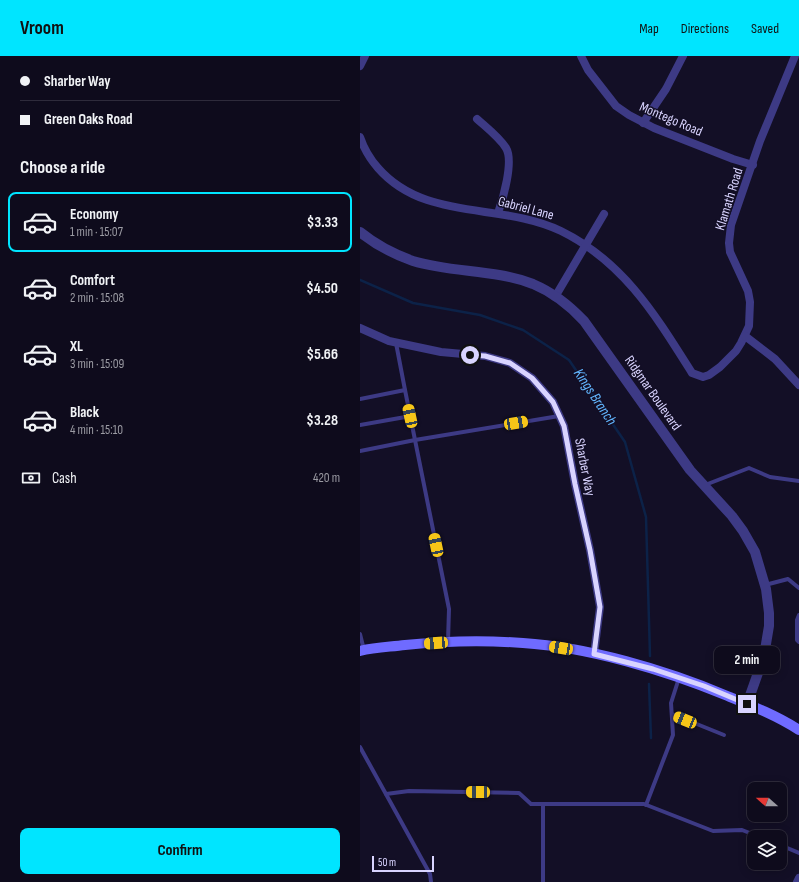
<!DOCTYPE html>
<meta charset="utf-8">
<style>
body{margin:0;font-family:"Sofia Sans Condensed",sans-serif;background:#1c1929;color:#f1f3f6;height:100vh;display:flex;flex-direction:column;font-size:15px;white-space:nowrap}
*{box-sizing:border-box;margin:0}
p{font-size:13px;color:#9b9ba3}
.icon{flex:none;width:22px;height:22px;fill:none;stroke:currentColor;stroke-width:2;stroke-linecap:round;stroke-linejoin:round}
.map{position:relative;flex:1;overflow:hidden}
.panel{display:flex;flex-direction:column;background:#0e0b1c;width:360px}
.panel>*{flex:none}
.guide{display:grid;align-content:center;height:88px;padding:0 20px;background:#0e0b1c}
.needle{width:26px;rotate:291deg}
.controls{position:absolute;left:387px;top:726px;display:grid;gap:8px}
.controls a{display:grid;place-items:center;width:40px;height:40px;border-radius:8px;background:#0e0b1c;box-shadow:0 2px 10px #0003,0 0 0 1px #2e2b3b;font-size:20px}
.scale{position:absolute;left:12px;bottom:10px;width:62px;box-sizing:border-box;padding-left:4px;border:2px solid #d9d4ff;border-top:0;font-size:11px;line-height:14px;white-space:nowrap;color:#d9d4ff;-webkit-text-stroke:3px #130f26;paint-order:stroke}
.end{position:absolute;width:18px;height:18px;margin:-9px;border:5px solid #d9d4ff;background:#111;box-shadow:0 0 0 2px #111}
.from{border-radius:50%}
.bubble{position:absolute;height:28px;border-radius:8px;background:#0e0b1c;box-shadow:0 2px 10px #0003,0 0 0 1px #2e2b3b;font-size:13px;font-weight:700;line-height:28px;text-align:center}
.car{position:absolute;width:12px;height:24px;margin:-12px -6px;border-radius:5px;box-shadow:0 0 3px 1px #0007;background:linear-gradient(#f5c518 24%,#345 0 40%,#f5c518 0 76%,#345 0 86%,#f5c518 0)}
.guide b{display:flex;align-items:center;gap:14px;height:38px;font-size:15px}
.guide b+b{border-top:1px solid #2e2b3b}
.guide i{width:10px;height:10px;background:#f1f3f6}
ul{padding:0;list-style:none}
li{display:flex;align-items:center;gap:12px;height:60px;margin:0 8px 6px;padding:0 12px;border:2px solid transparent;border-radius:8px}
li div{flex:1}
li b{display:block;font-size:15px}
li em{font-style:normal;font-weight:700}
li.selected{border-color:#00e5ff}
li>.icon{width:36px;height:36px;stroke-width:1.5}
h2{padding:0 20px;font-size:18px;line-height:48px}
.pay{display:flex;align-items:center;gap:10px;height:44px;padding:0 20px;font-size:15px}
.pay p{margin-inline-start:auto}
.primary-button{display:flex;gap:8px;margin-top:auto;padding:8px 20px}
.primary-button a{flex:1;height:46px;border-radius:8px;background:#00e5ff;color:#111;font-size:16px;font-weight:700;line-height:46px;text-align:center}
header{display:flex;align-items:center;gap:24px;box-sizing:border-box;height:56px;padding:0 20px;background:#00e5ff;color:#111}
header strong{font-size:19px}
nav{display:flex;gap:22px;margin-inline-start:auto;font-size:14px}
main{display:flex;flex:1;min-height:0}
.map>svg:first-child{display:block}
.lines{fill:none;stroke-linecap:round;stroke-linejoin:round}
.stream{stroke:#0c2248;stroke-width:2.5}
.service{stroke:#3d3a85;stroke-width:4}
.minor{stroke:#3d3a85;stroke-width:8}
.tertiary{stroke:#3d3a85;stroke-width:10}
.secondary{stroke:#6f6bff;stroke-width:10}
.route{stroke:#d9d4ff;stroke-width:5}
.labels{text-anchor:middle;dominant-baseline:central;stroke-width:3;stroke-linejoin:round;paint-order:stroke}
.street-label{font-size:14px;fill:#d9d4ff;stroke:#130f26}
.water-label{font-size:15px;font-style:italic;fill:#62b6ff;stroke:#130f26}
</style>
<header>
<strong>Vroom</strong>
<nav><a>Map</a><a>Directions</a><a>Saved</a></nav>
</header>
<main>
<section class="panel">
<div class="guide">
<b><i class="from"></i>Sharber Way</b>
<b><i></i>Green Oaks Road</b>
</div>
<h2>Choose a ride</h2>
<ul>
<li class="selected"><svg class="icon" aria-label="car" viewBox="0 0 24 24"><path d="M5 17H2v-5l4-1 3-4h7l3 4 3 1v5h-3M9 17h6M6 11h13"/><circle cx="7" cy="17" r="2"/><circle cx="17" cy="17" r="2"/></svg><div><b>Economy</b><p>1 min · 15:07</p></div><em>$3.33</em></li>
<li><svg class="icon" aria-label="car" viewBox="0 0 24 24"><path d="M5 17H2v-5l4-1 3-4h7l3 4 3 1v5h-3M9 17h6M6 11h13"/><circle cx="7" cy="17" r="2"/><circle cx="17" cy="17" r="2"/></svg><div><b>Comfort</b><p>2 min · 15:08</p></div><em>$4.50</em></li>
<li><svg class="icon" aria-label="car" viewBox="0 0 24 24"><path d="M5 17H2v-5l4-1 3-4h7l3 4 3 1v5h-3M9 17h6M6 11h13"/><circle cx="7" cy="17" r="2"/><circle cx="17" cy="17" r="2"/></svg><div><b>XL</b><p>3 min · 15:09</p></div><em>$5.66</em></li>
<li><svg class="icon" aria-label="car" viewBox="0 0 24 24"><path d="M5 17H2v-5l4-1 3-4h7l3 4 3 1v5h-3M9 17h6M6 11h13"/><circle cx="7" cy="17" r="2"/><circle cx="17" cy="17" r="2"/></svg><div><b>Black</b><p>4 min · 15:10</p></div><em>$3.28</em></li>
</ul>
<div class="pay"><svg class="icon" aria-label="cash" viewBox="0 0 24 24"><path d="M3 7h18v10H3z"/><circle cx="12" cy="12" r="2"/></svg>Cash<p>420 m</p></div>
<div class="primary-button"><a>Confirm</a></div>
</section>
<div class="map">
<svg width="439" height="826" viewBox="0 0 439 826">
<rect width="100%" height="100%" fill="#130f26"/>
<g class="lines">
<g class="stream">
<polyline points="0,224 53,247 120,259 163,274 209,304 265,386 286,461 290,600"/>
<polyline points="289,628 291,682"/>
</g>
<g class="service">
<polyline points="36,287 45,334"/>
<polyline points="0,343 45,334 55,384 0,395"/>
<polyline points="0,369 51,360"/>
<polyline points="345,429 389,412 410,421 439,425"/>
<polyline points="405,529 428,523 439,532"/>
<polyline points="439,559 437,564 437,584 439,586"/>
<polyline points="0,578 4,594"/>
<polyline points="88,585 89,553 55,384 199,360"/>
<polyline points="312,658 364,679"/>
<polyline points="0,691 70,818 71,826"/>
<polyline points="26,738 49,735 159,737 171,748 183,748"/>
<polyline points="286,749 313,679 311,647 319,622"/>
<polyline points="420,789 439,797"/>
<polyline points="183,826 183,748 284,748 353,775 382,774 400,781"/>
</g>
<g class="minor">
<polyline points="221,0 228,14 256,50 269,59 294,72 373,103 393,109"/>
<polyline points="0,10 5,0"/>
<path d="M117,63C127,72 139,81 146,92C154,105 143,143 138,157"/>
<polyline points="283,67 306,33 323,0"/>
<path d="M0,81C4,93 10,103 18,112C65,166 141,146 201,175C264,206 296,260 332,317L343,321L349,319L360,311L376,295L381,287L389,270L390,246L388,235L370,196L369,187L371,169L400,85L435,0"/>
<polyline points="195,241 244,158"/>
<polyline points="0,272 29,285 81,296 125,300 150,307 172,322 193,346 204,370 215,428 230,494 240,551 234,598"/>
<polyline points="385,280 415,303 439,329"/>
<polyline points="437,826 439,822"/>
</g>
<path class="tertiary" d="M0,176C16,189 33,198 53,205C92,217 134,213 173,228C192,236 210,250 224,265L330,414L372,460L383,475L395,496L406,533L409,557V570L404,600L387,648"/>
<path class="secondary" d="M0,595C15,591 30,591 45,589C84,585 124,584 163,587C228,591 305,614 365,639C390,649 416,659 439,674"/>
</g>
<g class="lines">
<polyline class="route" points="110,299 125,300 150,307 172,322 193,346 204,370 215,428 230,494 240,551 234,598 293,613 344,630 387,648"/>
</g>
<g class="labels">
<g class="street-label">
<text transform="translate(311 63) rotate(23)">Montego Road</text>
<text transform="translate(369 143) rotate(-73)">Klamath Road</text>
<text transform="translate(166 152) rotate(15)">Gabriel Lane</text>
<text transform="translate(293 337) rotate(55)">Ridgmar Boulevard</text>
<text transform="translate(225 411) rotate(79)">Sharber Way</text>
</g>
<g class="water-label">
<text transform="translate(235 341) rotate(56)">Kings Branch</text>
</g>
</g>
</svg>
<div class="controls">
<a><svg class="needle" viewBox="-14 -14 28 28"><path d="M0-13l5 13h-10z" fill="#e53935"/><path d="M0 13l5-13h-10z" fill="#9b9ba3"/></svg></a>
<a><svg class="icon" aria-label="layers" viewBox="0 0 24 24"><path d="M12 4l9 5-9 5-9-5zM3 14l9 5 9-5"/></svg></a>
</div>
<div class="scale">50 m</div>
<i class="end from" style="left:110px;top:299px"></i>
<i class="end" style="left:387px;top:648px"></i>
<div class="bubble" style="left:354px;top:590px;width:66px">2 min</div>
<i class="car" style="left:50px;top:360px;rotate:348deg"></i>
<i class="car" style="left:156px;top:367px;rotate:80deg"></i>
<i class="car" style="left:76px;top:489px;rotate:348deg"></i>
<i class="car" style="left:76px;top:587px;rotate:266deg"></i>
<i class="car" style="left:201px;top:592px;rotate:280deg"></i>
<i class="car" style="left:325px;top:664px;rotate:292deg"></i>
<i class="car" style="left:118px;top:736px;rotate:271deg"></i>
</div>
</main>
